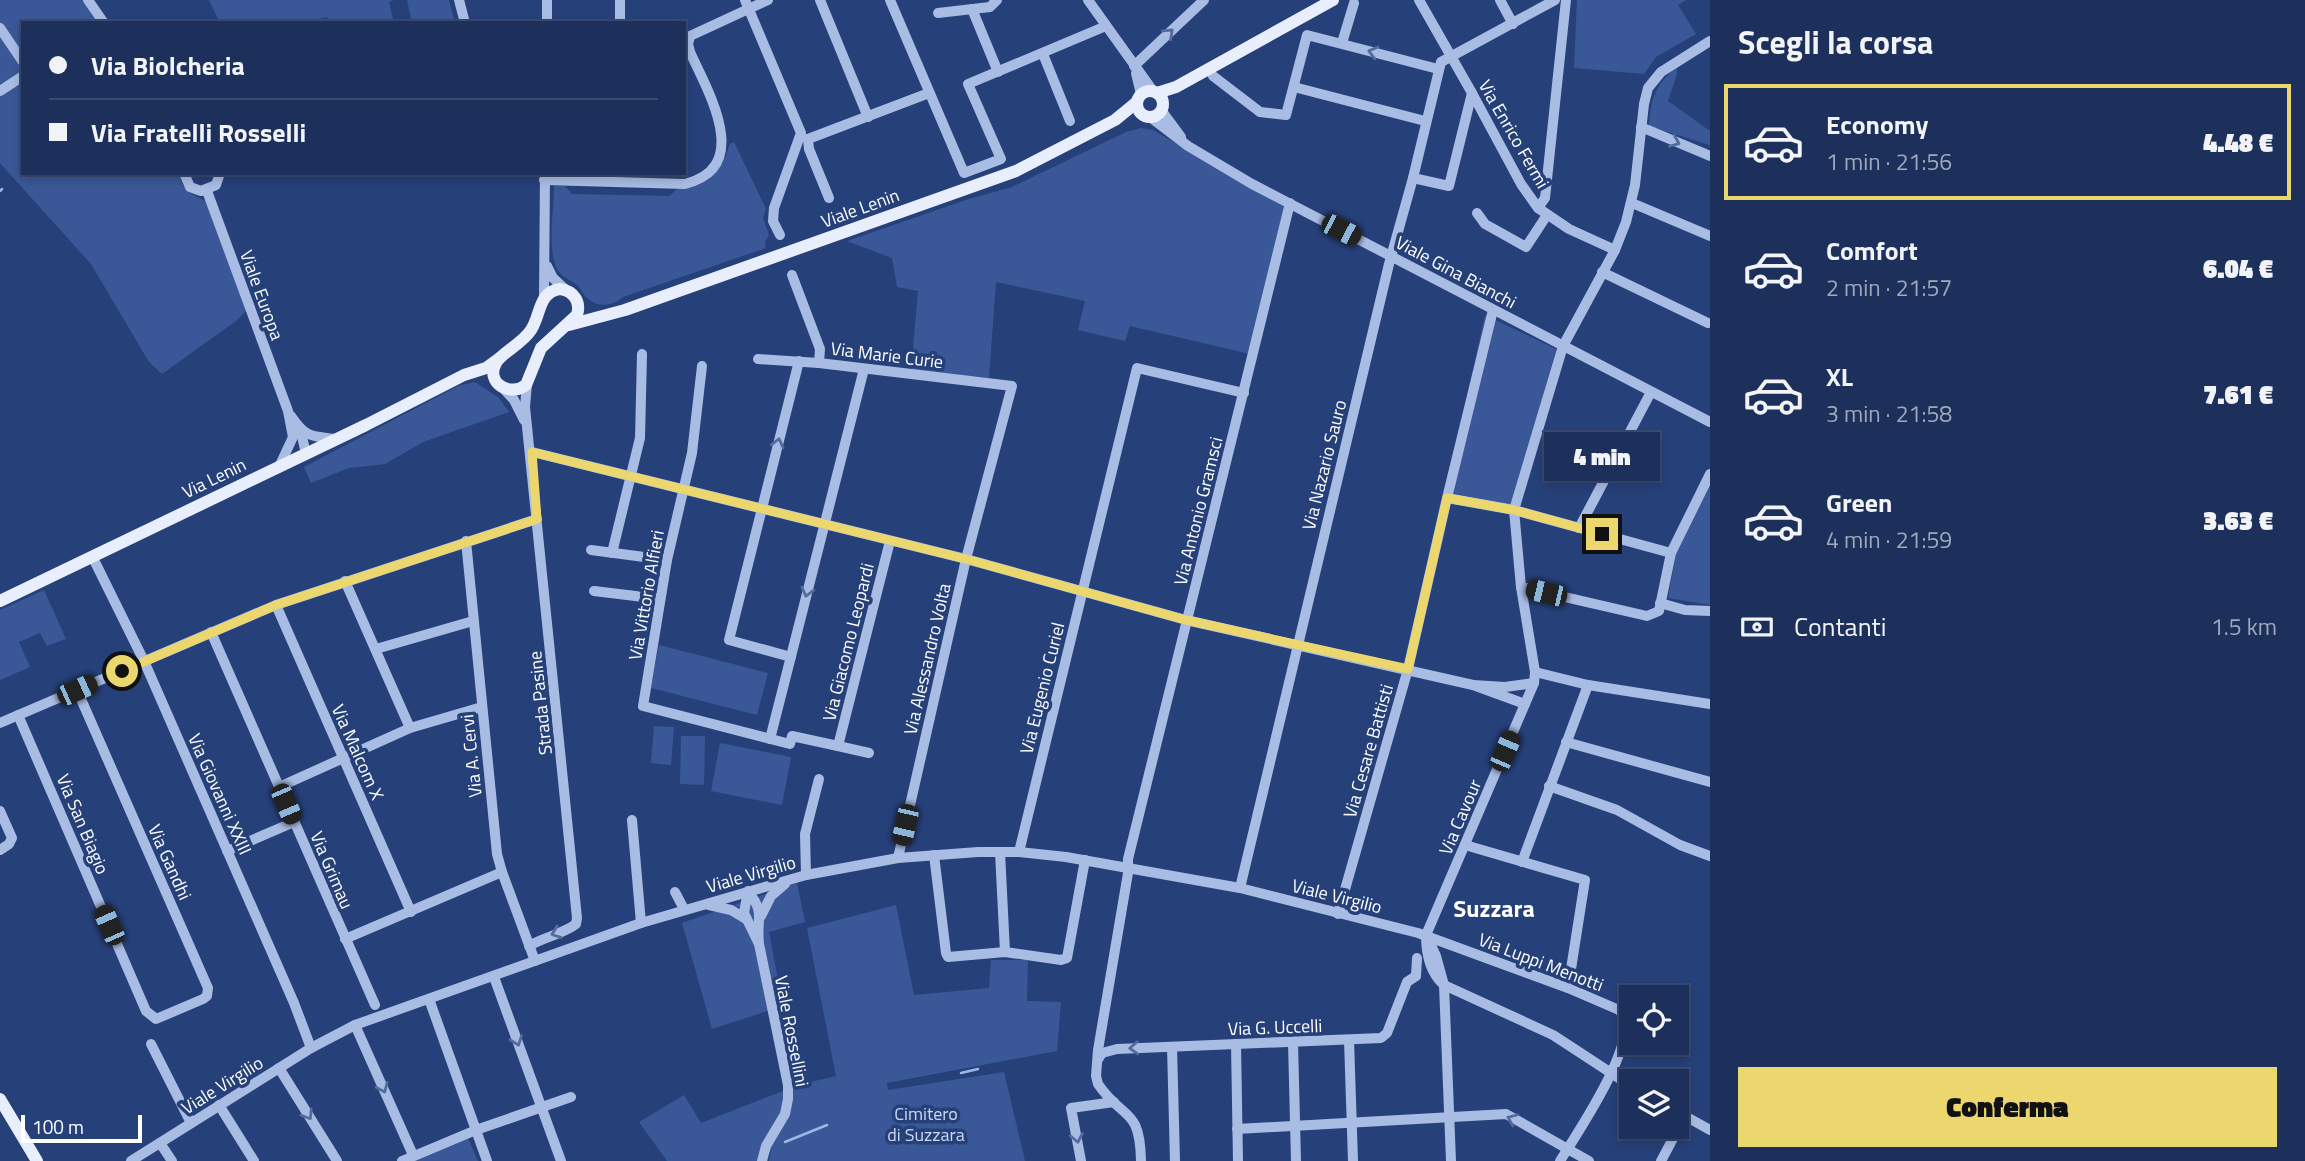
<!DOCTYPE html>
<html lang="it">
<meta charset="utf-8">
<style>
body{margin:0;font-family:"Titillium Web",sans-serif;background:#253861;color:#f1f3f6;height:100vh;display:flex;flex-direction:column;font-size:26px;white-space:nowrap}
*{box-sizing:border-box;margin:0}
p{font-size:23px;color:#a0a9bb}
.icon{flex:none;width:38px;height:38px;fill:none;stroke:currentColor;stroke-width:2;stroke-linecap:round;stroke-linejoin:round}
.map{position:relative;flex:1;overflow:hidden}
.panel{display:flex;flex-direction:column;background:#1c305b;width:595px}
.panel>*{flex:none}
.banner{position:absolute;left:21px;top:21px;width:665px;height:154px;border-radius:0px;box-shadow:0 4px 10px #0003,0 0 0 2px #3a4b71;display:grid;align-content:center;height:154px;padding:0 28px;background:#1c305b}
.fabs{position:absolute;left:1619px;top:985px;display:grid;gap:14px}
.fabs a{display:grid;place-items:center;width:70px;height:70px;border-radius:0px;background:#1c305b;box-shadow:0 4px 10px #0003,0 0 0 2px #3a4b71;font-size:35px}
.scale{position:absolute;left:21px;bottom:18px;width:121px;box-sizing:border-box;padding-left:7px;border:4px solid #fff;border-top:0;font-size:19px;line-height:24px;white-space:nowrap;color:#fff;-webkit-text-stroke:5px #264079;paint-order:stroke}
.end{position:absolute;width:32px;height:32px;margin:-16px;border:9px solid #ecd76f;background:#111;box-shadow:0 0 0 4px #111}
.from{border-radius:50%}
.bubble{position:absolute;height:49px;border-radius:0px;background:#1c305b;box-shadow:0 4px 10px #0003,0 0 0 2px #3a4b71;font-size:23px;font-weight:800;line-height:49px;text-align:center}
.car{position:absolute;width:21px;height:42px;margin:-21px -10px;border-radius:9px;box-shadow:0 0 5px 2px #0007;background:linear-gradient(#222 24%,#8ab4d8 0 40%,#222 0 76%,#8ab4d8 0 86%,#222 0)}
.banner b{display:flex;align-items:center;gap:24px;height:66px;font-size:26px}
.banner b+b{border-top:2px solid #3a4b71}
.banner i{width:18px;height:18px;background:#f1f3f6}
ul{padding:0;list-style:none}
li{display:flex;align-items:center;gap:21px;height:116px;margin:0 14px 10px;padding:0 14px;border:4px solid transparent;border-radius:0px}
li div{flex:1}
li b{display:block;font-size:26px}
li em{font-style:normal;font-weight:800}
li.current{border-color:#ecd76f}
li>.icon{width:63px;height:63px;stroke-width:1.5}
h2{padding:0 28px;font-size:32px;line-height:84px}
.pay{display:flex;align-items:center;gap:18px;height:77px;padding:0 28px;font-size:26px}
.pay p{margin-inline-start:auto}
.cta{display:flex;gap:14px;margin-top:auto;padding:14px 28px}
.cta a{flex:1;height:80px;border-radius:0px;background:#ecd76f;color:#111;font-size:28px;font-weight:800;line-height:80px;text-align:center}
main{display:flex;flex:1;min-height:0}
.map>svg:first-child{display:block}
.green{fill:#3a5897}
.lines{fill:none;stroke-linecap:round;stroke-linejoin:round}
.stream{stroke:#9eb6e4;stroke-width:2.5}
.minor{stroke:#a9bce3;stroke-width:10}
.major{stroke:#e9eefc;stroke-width:12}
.oneway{stroke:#546b9e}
.route{stroke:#ecd76f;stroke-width:9}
.labels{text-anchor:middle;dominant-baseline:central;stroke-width:7;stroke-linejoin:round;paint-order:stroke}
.street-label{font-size:18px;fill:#fff;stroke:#264079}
.park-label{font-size:18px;fill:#ccd9f3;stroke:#264079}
.district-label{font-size:24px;font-weight:bold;fill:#fff;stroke:#264079}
</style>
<main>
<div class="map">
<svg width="1710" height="1161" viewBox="0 0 1710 1161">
<rect width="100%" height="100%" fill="#264079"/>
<g class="green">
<path d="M0,0H84L100,23H23V173H180C180,192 196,196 210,203L246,311L236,321L162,374L149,362L91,264L0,163Z"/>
<polygon points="209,0 394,0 389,2 394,23 329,23 327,17 304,23 220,23"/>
<polygon points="407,0 449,0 455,23 412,23"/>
<polygon points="1577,0 1686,0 1678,5 1696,34 1656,57 1644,74 1574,68"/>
<path d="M1677,66V74L1668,101L1710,131V145L1649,126C1651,97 1655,86 1677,66Z"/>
<polygon points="1141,128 1153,130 1286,208 1250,354 1130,326 1125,341 1078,330 1085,301 996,282 989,378 911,371 918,291 897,287 892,258 847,241 969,199 1012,187 1126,132"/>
<path d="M734,142L766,209L763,218L769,235L765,242L766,248L623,297C613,306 599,308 588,299C584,296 582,290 578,286C569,278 559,277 555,264C548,243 554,208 554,186H565L572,194L670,196L677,189C708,188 721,172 730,144Z"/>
<polygon points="1485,315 1556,349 1513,505 1446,492"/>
<polygon points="475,382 499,398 509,412 423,442 385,464 349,468 311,483 304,467 458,386"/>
<polygon points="1710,486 1710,605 1668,598 1676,554"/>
<polygon points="44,590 66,639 47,646 40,633 19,642 30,667 0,680 0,610"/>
<polygon points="659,645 768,673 757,715 651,688"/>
<polygon points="654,726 674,727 671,765 651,763"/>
<polygon points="681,736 705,736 704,785 680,784"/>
<polygon points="720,743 791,757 782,805 711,791"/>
<polygon points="797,883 805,922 769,932 783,1006 712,1029 682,923"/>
<polygon points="896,905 914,995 989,988 991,960 1028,960 1027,1001 1061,1002 1057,1051 887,1083 888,1090 1004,1072 1025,1161 769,1161 771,1150 763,1161 667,1161 639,1122 684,1095 701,1123 798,1085 836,1076 807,928"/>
<polygon points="466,1134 478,1161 407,1161"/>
</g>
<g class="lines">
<g class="stream">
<polyline points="0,191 2,189"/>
<polyline points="961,1073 978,1069"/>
<polyline points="785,1142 827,1125"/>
</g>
<g class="minor">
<polyline points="88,0 104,23"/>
<polyline points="459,0 465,23"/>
<polyline points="745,0 801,133 774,208 773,221 780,235"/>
<polyline points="820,0 868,117"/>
<polyline points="890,0 964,173 1001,159 968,84 1106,26"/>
<polyline points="1088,0 1153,91"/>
<polyline points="1419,0 1472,93 1521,184 1538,208 1569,229 1615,250"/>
<polyline points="1500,0 1513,24"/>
<polyline points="972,9 998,72"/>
<polyline points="938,13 990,7 997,0"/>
<polyline points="547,23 547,0"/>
<polyline points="620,23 620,0"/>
<polyline points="0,28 23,62"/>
<polyline points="1342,43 1354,3"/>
<polyline points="1043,54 1070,121"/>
<polyline points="1134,66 1204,0"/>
<polyline points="1136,73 1141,94"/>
<polyline points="1213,76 1260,112 1286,115 1307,35 1438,69"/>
<polyline points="1294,87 1425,121"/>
<polyline points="0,91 23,76"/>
<polyline points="1161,110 1181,137"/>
<polyline points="1150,117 1188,146 1252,184 1710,422"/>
<polyline points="1641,127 1710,156"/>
<polyline points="808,139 929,93"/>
<polyline points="808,139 809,149 829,198"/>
<polyline points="184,173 190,187 201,191 216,185 220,173"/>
<polyline points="1413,178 1449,186 1472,93"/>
<path d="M544,180L685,184C754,167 707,90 690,52L688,44L690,36L768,0"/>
<polyline points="207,191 288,411 293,437 279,467"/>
<polyline points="1632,203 1710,236"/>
<polyline points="1538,208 1545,198 1566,0"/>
<polyline points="1477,213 1485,224 1526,247 1547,215"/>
<polyline points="547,266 553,278 566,290"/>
<polyline points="1602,272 1708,323"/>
<polyline points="792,275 820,349 819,363"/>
<polyline points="544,297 545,173"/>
<polyline points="758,359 819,363 1012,386 966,559 898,858"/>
<polyline points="702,366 692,453 667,560 643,706 790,744 792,736 838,746 890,541"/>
<path d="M527,383L525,407L577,918L576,924C563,934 544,937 529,946"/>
<polyline points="503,388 514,400 524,420"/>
<path d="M291,416C306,438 311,436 336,439"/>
<polyline points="301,432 306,454"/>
<polyline points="532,452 966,559 1186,620 1473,685"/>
<polyline points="1447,498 1514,510 1671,553"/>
<polyline points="1579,528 1651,392"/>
<polyline points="466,541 497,854 502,872 535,961"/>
<polyline points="591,550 667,560"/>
<polyline points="612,553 640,438 642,354"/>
<polyline points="92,556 144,661 294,1003 311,1048"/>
<polyline points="345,581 410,728"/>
<polyline points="1521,587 1647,616 1659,611 1671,553 1710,474"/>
<polyline points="594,591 660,599"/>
<polyline points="1660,603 1685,610 1710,611"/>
<polyline points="276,605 411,912"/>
<polyline points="211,632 375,1005"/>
<polyline points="376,649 473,621"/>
<polyline points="791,657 729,640 799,361"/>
<polyline points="1535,672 1588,685 1710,704"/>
<polyline points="1525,704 1473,685 1505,687 1534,683"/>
<polyline points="18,715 146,1011 156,1019 203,999 207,996 208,988 77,690"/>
<polyline points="0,723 276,605 537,519"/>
<polyline points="770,739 864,369"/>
<polyline points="1566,742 1710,782"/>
<polyline points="838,746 869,753"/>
<polyline points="1549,786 1617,810 1680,845 1710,856"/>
<polyline points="279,787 410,728 482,707"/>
<polyline points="0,811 12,838 9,844 0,850"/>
<polyline points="632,820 641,923"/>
<polyline points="1465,845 1585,880 1568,988"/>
<polyline points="227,851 294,822"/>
<polyline points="1000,852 1005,952"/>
<polyline points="1019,852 1137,368 1244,393"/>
<polyline points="934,855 946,953 948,957 1005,952 1061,960 1067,958 1085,860"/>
<polyline points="1522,862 1588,685"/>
<polyline points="806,875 805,834 819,779"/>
<polyline points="1240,888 1389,264 1413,178 1441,62 1555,0"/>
<polyline points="675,892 684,909"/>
<polyline points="709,905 731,910 746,919"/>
<polyline points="1338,914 1408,669 1447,498 1493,310"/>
<polyline points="761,916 771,896 785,884"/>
<polyline points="1427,936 1436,956 1444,985 1451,1161"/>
<polyline points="345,939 502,872"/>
<path d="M759,944L744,913L748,891C766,914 756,918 759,944L788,1085V1099L785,1114L766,1146L762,1161"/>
<polyline points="1416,976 1417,958"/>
<polyline points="494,977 561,1161"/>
<polyline points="429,999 487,1161"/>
<polyline points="355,1025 413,1155"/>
<polyline points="1349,1040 1353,1161"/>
<polyline points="1293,1042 1296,1161"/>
<polyline points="151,1044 191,1123"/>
<polyline points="1236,1044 1238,1161"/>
<polyline points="1172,1047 1175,1161"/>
<polyline points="1099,1058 1102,1053 1117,1049 1381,1038 1387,1033 1407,982 1416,976"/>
<polyline points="279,1068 337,1161"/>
<path d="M1631,1086L1553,1035L1444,985C1430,973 1426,953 1426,935L1534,683L1535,672L1521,587L1514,510L1563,346L1615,250L1626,222L1635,185L1644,104L1648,88L1661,72L1710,41"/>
<polyline points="219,1105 254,1161"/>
<polyline points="1676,1111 1710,1130"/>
<polyline points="1237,1129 1506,1114 1589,1161"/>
<polyline points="160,1143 172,1161"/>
<path d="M131,1161L311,1048L355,1025L641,923L806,875L898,858L978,852H1019L1066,857L1240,888L1418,933L1568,988L1619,1010C1646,1034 1575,1136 1560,1161"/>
<polyline points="402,1161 476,1130 571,1097"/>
<polyline points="1081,1161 1071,1108 1114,1102"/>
<path d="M1141,1161C1140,1106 1123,1121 1098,1084L1096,1076L1098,1050L1128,873V859L1290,203"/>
<polyline points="1661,1161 1685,1116"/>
</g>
<g class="major">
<circle cx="1150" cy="104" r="13"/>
<polyline points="1157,93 1176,87 1333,0"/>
<path d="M560,289C574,291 581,302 577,315L541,348L526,385C511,397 485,384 496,363C501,353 522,344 531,330C541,315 538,292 560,289Z"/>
<polyline points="569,325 625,310 1016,171 1115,120 1137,102"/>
<polyline points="0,601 366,425 464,375 486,368 501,357"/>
<polyline points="0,1099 37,1161"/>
</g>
</g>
<defs><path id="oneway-chevron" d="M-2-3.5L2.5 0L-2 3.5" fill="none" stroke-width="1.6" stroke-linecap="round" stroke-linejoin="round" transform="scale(1.75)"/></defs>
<g class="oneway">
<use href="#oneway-chevron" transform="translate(1169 33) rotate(-43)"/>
<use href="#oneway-chevron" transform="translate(1373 52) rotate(-165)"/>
<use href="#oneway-chevron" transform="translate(1675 142) rotate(23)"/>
<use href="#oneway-chevron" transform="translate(778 443) rotate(-76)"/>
<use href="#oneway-chevron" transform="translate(807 592) rotate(104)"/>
<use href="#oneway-chevron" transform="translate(556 933) rotate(160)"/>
<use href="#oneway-chevron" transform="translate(517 1041) rotate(70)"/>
<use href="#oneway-chevron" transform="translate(1134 1048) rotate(177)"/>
<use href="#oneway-chevron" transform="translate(383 1088) rotate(66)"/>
<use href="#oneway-chevron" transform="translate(308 1115) rotate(58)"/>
<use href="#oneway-chevron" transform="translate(1512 1119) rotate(-157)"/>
<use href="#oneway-chevron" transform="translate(1077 1138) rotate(79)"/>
</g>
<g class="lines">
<polyline class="route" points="122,671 276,605 537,519 532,452 966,559 1186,620 1408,669 1447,498 1514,510 1602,534"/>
</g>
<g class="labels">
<g class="street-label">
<text transform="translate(1514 134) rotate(60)">Via Enrico Fermi</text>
<text transform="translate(860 208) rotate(-20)">Viale Lenin</text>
<text transform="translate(1456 272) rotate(28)">Viale Gina Bianchi</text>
<text transform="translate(262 295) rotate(70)">Viale Europa</text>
<text transform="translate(887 355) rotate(7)">Via Marie Curie</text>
<text transform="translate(1324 465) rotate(-76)">Via Nazario Sauro</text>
<text transform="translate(214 478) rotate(-26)">Via Lenin</text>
<text transform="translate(1198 511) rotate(-76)">Via Antonio Gramsci</text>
<text transform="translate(646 595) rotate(-80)">Via Vittorio Alfieri</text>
<text transform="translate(848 642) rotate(-76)">Via Giacomo Leopardi</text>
<text transform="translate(927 659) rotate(-77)">Via Alessandro Volta</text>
<text transform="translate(1042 688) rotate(-76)">Via Eugenio Curiel</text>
<text transform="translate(540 703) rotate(-96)">Strada Pasine</text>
<text transform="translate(1368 751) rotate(-74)">Via Cesare Battisti</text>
<text transform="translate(358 752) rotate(66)">Via Malcom X</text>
<text transform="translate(471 756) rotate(-96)">Via A. Cervi</text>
<text transform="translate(220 794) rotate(66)">Via Giovanni XXIII</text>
<text transform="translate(1460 817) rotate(-67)">Via Cavour</text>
<text transform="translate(83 824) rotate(67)">Via San Biagio</text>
<text transform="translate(170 862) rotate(66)">Via Gandhi</text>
<text transform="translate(332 870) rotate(67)">Via Grimau</text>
<text transform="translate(751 874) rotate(-16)">Viale Virgilio</text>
<text transform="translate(1337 896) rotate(14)">Viale Virgilio</text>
<text transform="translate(1541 962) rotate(21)">Via Luppi Menotti</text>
<text transform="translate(1275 1027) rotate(-2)">Via G. Uccelli</text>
<text transform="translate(792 1031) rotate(79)">Viale Rossellini</text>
<text transform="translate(222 1085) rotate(-32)">Viale Virgilio</text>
</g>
<g class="park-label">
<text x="926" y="1113">Cimitero<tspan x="926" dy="21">di Suzzara</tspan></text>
</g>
<g class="district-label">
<text x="1494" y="908">Suzzara</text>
</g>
</g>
</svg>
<div class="fabs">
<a><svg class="icon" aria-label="locate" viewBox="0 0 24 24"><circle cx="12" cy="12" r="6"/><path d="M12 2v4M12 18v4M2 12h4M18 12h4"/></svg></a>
<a><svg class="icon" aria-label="layers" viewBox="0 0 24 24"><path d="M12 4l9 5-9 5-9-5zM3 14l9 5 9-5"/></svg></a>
</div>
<div class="scale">100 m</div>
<i class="end from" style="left:122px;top:671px"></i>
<i class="end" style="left:1602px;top:534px"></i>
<div class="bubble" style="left:1544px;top:432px;width:116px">4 min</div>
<i class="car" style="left:1341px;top:230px;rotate:117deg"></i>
<i class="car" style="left:1546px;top:593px;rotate:283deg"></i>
<i class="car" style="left:77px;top:690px;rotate:66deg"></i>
<i class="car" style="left:1505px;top:751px;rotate:23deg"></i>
<i class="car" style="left:286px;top:804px;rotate:157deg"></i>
<i class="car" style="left:905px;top:825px;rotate:193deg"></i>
<i class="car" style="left:109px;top:925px;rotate:336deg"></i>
<div class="banner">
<b><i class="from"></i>Via Biolcheria</b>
<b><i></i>Via Fratelli Rosselli</b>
</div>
</div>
<section class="panel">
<h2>Scegli la corsa</h2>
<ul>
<li class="current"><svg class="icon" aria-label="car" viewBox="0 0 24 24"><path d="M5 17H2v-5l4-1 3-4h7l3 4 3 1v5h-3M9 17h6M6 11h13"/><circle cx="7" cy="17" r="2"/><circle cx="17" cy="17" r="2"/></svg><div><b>Economy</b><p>1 min · 21:56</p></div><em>4.48 €</em></li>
<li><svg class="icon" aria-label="car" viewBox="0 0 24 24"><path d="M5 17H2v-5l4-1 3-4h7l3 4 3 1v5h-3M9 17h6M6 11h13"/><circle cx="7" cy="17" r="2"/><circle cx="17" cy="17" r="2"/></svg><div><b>Comfort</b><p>2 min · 21:57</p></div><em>6.04 €</em></li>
<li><svg class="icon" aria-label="car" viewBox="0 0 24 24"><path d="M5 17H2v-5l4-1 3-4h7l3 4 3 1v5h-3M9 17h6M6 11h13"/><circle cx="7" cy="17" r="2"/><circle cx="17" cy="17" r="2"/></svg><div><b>XL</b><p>3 min · 21:58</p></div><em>7.61 €</em></li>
<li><svg class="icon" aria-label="car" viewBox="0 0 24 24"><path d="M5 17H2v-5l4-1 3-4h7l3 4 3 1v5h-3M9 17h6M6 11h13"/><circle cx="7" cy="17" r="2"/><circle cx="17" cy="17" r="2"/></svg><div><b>Green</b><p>4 min · 21:59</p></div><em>3.63 €</em></li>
</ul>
<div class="pay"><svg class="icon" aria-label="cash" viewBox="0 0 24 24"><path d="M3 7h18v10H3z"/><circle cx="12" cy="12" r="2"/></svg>Contanti<p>1.5 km</p></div>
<div class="cta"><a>Conferma</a></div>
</section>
</main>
